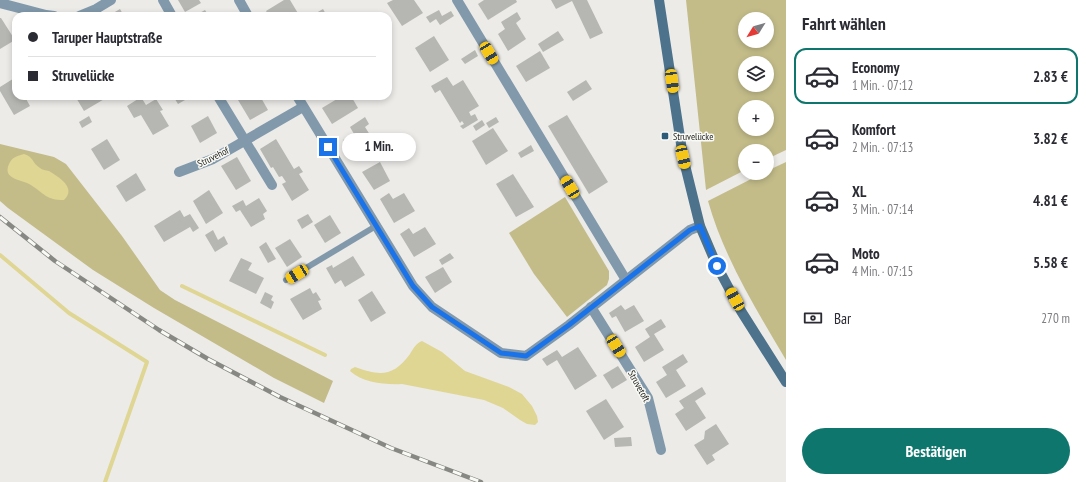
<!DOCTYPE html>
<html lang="de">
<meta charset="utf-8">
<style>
body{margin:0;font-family:"PT Sans Narrow",sans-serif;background:#f7f7f7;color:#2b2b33;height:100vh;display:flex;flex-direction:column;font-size:15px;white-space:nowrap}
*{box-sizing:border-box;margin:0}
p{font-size:13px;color:#7c7c81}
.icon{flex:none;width:22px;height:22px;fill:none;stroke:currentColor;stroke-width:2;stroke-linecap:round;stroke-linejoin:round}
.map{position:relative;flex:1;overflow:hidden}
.details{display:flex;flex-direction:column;background:#fff;width:300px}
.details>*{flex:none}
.hud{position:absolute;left:12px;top:12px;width:380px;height:88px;border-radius:12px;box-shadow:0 2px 6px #0003;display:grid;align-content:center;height:88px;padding:0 16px;background:#fff}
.needle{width:26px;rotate:233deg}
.fabs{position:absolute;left:738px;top:12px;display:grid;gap:8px}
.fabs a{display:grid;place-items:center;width:36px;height:36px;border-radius:50%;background:#fff;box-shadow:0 2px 6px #0003;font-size:20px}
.end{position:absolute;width:18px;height:18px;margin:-9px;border:5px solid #1a73e8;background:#fff;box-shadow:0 0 0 2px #fff}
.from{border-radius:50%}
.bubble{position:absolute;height:28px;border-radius:14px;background:#fff;box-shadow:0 2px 6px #0003;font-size:13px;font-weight:700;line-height:28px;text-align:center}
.car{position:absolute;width:12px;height:24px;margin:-12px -6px;border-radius:5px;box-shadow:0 0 3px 1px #0007;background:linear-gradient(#f5c518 24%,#345 0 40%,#f5c518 0 76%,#345 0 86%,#f5c518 0)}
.hud b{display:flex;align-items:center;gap:14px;height:38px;font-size:15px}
.hud b+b{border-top:1px solid #e1e1e2}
.hud i{width:10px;height:10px;background:#2b2b33}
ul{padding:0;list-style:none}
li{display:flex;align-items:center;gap:12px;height:56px;margin:0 8px 6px;padding:0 8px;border:2px solid transparent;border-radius:12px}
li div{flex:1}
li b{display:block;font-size:15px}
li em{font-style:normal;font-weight:700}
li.on{border-color:#0f766e}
li>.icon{width:36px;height:36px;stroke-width:1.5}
h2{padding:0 16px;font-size:18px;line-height:48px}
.pay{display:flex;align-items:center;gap:10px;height:44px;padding:0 16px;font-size:15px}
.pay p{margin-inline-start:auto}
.button{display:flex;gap:8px;margin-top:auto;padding:8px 16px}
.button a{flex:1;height:46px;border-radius:24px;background:#0f766e;color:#fff;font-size:16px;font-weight:700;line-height:46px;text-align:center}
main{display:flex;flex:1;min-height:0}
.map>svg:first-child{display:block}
.green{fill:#c3bc89;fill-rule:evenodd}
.water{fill:#dfd694}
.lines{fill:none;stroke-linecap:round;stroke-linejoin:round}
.stream{stroke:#dfd694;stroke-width:4}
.building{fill:#b6b6b3}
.lane{stroke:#8199ab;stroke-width:6}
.street{stroke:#8199ab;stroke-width:10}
.secondary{stroke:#4d728b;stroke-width:10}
.rail-casing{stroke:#878784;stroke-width:4.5}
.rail{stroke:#f9f9f5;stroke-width:3;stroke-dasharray:9;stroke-linecap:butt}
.route{stroke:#1a73e8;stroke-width:5}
.poi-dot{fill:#2e5d7c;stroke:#f9f9f5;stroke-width:1.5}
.labels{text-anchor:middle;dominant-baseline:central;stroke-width:3;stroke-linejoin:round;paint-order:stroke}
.poi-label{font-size:10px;fill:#1f1f1d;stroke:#f9f9f5;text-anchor:start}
.street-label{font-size:10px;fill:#1f1f1d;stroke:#f9f9f5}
</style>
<main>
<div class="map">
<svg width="786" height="482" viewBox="0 0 786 482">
<rect width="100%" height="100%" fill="#ecebe8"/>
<g class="green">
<path d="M686,0H786V150L767,159V151H745V170L706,190ZM745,19H767V41H745ZM745,63H767V85H745ZM745,107H767V129H745Z"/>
<polygon points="0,144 54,157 66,164 122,236 160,290 175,300 333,381 324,403 274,378 154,308 93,270 8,208 0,201"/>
<path d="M786,162V360C756,309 724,258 708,201L763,173H767V171Z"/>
<polygon points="565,197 609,271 609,279 607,285 567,317 534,274 509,233"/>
</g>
<g class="water">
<path d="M24,154C34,157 32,163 40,168C42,170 46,170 49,171C59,177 77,188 64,200C46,200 45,194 31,185C22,179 2,180 9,164C12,157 17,156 24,154Z"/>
<path d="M422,341L442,352L465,371L509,387L522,394L532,406L537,416L538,422L535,425L527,424L520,420L503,408L484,400L402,384C386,385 363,383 350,371L351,369L355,367C380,376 393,377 410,354C413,349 416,343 422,341Z"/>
</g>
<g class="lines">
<g class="stream">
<polyline points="0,255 69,313 147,362 105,482"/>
<polyline points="182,286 325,355"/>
</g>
</g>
<g class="building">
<polygon points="178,0 199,0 201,3 185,12"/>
<polygon points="284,0 290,0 299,15 296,16 269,16 266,11"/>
<polygon points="393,0 414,0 423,13 402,26 387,3"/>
<polygon points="484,0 516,0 517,2 488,20 478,4"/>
<polygon points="551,0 587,0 603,33 590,39 572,1 556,9"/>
<polygon points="120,9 124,16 108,16"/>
<polygon points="323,9 327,16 311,16"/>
<polygon points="205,10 209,16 194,16"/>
<polygon points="439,10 442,16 451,11 454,16 440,25 436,19 430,23 426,17"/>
<polygon points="517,12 521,19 516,23 526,39 508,51 498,34 505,29 501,22"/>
<polygon points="0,18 1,18 15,40 0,49"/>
<polygon points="558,31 564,40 543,52 538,44"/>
<polygon points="434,36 449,60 430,72 415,48"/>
<polygon points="475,50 478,56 465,64 461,59"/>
<polygon points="540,51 550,68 526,82 516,66"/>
<polygon points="16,77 16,96 27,96 25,97 30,106 14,115 0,91 0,87"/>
<polygon points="447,77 453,86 463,80 479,106 469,112 471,116 475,114 478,120 463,129 460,126 464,124 462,121 460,123 440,90 435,93 431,86"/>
<polygon points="586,80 592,89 573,101 567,92"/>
<polygon points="75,96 105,96 106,98 84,111"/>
<polygon points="173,96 192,96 178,104"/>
<polygon points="245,96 260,96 268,110 250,120 238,100"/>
<polygon points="342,96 351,96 358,108 332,124 322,108"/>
<polygon points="141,97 146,105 156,99 163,110 160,111 169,126 153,135 141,115 134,118 127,106"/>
<polygon points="567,115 608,182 589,194 548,126"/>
<polygon points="89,116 92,122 82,128 79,122"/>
<polygon points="208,116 217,133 200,143 191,126"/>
<polygon points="365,117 369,124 365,127 377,146 367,152 365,149 353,157 343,140 354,134 350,127"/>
<polygon points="496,117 499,122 489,128 486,123"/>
<polygon points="482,120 485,125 476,131 473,126"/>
<polygon points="493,128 508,151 486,165 472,141"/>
<polygon points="107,139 120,160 104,170 91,149"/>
<polygon points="276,139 294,169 299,166 303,172 299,174 309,190 292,201 282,184 286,182 282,176 279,177 273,167 271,168 260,149"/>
<polygon points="531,145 534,151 521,158 518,153"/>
<polygon points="237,157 251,181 236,190 221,166"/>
<polygon points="380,162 390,181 374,190 362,172"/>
<polygon points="136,173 146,190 126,202 116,186"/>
<polygon points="513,174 534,207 516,217 496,184"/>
<polygon points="209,190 223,213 206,224 193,201"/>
<polygon points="389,193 393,199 404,193 415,211 394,223 380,199"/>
<polygon points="259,198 267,211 263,214 265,219 251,227 240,210 236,212 232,206 243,200 246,206"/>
<polygon points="180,210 184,217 190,214 199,228 193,232 190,227 164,242 154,226"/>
<polygon points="308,214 313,222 302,229 297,220"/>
<polygon points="330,215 341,233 325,243 314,225"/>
<polygon points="425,227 436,244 414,257 400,234 409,228 413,234"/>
<polygon points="213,230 218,240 224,236 228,244 215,252 205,235"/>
<polygon points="290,239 302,257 287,267 275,248"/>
<polygon points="266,242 276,259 268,263 259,247"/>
<polygon points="450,253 454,258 442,265 439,260"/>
<polygon points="353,256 365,275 345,287 341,280 335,284 326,268 332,265 333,268"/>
<polygon points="241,258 252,263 248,270 264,278 256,294 229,281"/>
<polygon points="443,267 452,282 435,293 425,277"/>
<polygon points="310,288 313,294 316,292 321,300 318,301 322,309 303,320 290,299"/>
<polygon points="372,291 386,313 371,322 358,300"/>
<polygon points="265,292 273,296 271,300 274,302 271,309 260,303"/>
<polygon points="621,305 625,310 634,305 644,321 625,332 616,316 612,318 609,313"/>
<polygon points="661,319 666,327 654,334 664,350 644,362 635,347 650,337 645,329"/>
<polygon points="578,347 597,376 575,390 557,360 547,366 542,359 557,350 562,357"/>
<polygon points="683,354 688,362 676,370 686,386 666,398 656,382 667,375 662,367"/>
<polygon points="618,366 627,380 612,389 603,375"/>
<polygon points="702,387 706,394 695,401 706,418 686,431 675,414 684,408 679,401"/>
<polygon points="606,399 624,427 604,440 586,411"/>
<polygon points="716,424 729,444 712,455 715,460 707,465 694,445 704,439 705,431"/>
<polygon points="631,437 632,446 615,447 614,438"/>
</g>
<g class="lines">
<polyline class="lane" points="286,280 376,226"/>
<g class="street">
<polyline points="163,0 172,16"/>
<polyline points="239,0 248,16"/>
<polyline points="457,0 626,280"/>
<polyline points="0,3 46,15 54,16"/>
<polyline points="79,16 96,9 111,0"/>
<polyline points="297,96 413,286 432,307 501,353 526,356 569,325 690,230 700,226"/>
<polyline points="219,98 272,185"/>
<polyline points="179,172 213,159 303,107"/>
<polyline points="591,307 648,398 661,450"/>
</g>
<polyline class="secondary" points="659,0 683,157 700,226 717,266 741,311 786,382"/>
<g class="rail-casing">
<polyline id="rail" points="0,217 55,261 159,330 208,359 280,397 391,448 481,482"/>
</g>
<use href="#rail" class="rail"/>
</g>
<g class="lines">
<polyline class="route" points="328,147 413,286 432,307 501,353 526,356 569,325 690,230 700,226 717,266"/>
</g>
<rect class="poi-dot" x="661" y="132" width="8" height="8" rx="2"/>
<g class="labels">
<g class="poi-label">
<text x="673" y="136">Struvelücke</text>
</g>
<g class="street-label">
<text transform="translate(213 157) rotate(-26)">Struvehof</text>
<text transform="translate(639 386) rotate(61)">Struvetoft</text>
</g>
</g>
</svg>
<div class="fabs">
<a><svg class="needle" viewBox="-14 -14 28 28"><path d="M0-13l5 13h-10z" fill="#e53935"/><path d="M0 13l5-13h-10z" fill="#7c7c81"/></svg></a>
<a><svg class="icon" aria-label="layers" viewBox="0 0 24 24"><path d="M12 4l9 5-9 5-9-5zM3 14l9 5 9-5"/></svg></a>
<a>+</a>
<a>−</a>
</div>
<i class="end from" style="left:717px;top:266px"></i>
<i class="end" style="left:328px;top:147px"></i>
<div class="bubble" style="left:342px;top:133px;width:74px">1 Min.</div>
<i class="car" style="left:489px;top:53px;rotate:149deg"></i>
<i class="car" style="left:672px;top:81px;rotate:172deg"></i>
<i class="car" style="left:683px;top:157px;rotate:167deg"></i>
<i class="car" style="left:570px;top:187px;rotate:329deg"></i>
<i class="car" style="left:297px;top:274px;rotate:239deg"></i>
<i class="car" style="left:735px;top:299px;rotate:331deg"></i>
<i class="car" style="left:616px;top:346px;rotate:148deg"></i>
<div class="hud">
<b><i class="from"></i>Taruper Hauptstraße</b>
<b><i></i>Struvelücke</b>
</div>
</div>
<section class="details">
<h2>Fahrt wählen</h2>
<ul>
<li class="on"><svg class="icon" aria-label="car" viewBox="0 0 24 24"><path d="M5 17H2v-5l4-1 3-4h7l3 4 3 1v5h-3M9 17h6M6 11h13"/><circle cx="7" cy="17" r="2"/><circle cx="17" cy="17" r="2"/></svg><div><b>Economy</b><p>1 Min. · 07:12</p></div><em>2.83 €</em></li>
<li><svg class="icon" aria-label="car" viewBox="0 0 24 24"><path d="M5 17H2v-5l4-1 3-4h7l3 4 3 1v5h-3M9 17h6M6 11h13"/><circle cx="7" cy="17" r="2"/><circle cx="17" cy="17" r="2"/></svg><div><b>Komfort</b><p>2 Min. · 07:13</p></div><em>3.82 €</em></li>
<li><svg class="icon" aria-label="car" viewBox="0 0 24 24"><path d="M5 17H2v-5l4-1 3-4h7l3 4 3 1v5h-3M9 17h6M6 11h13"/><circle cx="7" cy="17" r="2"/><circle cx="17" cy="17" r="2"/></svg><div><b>XL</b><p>3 Min. · 07:14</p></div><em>4.81 €</em></li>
<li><svg class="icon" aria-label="car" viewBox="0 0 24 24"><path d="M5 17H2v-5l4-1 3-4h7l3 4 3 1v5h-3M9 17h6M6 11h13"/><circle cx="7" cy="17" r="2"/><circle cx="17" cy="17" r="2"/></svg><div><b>Moto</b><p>4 Min. · 07:15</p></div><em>5.58 €</em></li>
</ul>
<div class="pay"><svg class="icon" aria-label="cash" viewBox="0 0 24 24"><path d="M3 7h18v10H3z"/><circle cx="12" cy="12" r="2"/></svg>Bar<p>270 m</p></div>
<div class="button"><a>Bestätigen</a></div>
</section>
</main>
